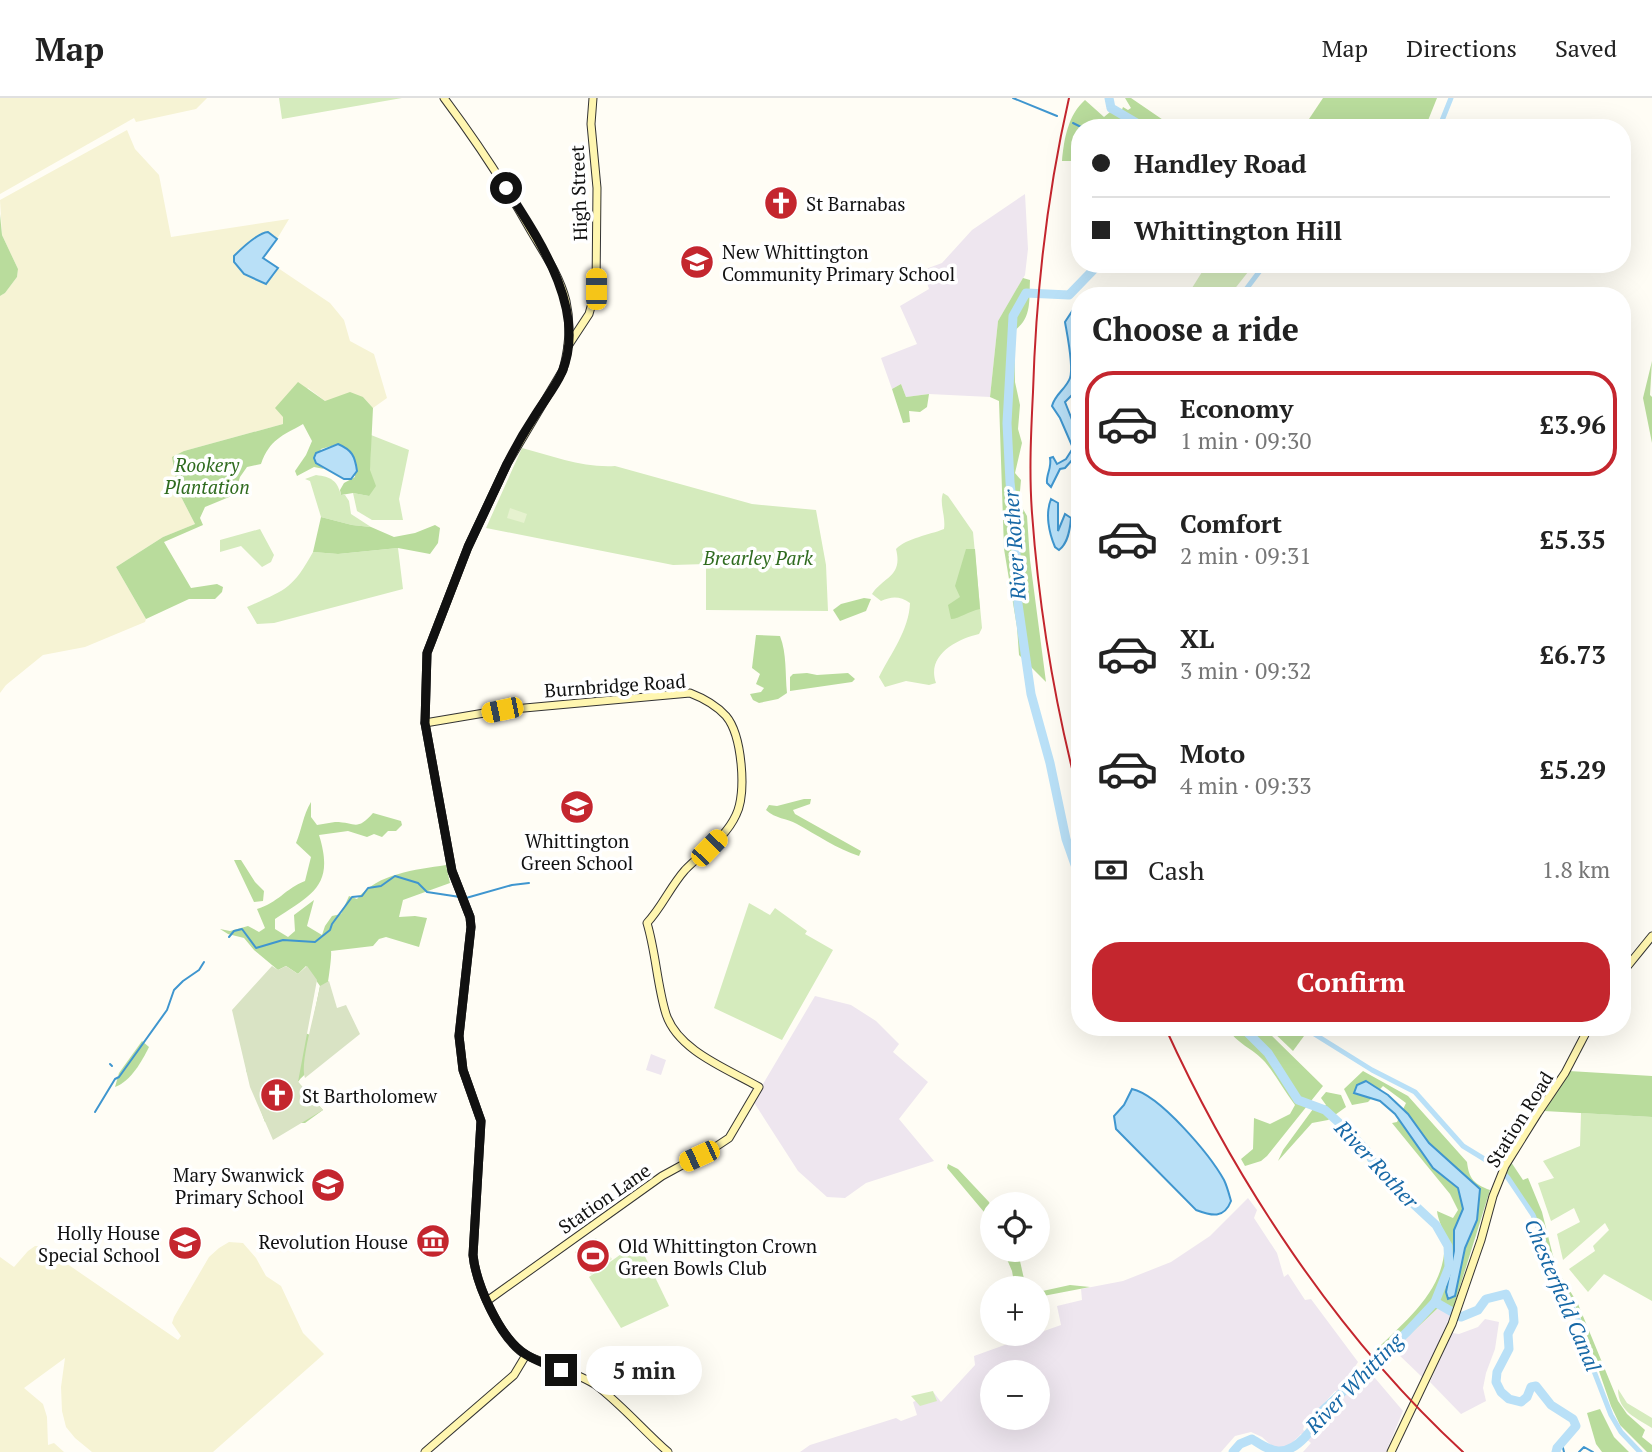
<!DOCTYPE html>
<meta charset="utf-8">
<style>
body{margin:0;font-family:"PT Serif",serif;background:#f2f2f2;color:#222;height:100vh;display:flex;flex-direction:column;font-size:26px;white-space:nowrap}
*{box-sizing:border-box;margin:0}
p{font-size:23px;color:#767676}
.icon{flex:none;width:38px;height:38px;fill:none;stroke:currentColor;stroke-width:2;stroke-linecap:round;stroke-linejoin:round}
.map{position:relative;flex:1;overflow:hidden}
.details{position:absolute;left:1071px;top:189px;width:560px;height:749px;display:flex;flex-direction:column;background:#fff;border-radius:28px;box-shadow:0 7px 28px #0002}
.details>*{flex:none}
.top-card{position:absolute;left:1071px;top:21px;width:560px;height:154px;border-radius:28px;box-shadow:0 7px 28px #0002;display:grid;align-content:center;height:154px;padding:0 21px;background:#fff}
.fabs{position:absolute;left:980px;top:1094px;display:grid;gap:14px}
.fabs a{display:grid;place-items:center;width:70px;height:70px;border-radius:50%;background:#fff;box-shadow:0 7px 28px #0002;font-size:35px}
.end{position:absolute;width:32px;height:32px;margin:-16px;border:9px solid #111;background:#fff;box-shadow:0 0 0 4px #fff}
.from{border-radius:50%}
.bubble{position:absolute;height:49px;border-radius:24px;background:#fff;box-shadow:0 7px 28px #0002;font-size:23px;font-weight:700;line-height:49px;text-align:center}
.car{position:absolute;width:21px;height:42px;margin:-21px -10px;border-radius:9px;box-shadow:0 0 5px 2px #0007;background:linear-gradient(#f5c518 24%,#345 0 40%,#f5c518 0 76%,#345 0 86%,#f5c518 0)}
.top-card b{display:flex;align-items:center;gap:24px;height:66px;font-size:26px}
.top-card b+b{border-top:2px solid #e0e0e0}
.top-card i{width:18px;height:18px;background:#222}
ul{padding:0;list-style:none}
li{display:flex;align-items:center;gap:21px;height:105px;margin:0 14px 10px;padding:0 7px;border:4px solid transparent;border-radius:28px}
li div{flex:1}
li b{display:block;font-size:26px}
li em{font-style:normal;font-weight:700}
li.on{border-color:#c4262e}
li>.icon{width:63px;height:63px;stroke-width:1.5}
h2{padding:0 21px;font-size:32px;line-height:84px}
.pay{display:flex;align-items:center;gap:18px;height:77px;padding:0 21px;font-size:26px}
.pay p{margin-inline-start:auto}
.cta{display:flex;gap:14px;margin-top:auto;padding:14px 21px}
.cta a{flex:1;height:80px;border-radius:28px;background:#c4262e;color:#fff;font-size:28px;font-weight:700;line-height:80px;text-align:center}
header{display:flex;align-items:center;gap:42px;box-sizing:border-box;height:98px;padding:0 35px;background:#fff;border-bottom:2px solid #e0e0e0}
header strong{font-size:33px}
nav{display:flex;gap:38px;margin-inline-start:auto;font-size:24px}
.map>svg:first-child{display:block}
.industrial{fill:#eee6ef;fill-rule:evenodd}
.farmland{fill:#f6f3d4}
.green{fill:#d5ebbd}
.forest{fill:#b9dc9c}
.cemetery{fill:#d9e3c4}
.pitch{fill:#e6f2cf}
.water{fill:#b9e0f7;stroke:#3f96cf;stroke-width:2}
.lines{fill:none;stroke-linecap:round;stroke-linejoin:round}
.stream{stroke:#3f96cf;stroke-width:2}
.canal{stroke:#b9e0f7;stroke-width:5}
.river{stroke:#b9e0f7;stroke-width:9}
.secondary-casing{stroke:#333;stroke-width:9}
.secondary{stroke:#fff6b0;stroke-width:7}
.rail{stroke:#c4262e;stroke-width:2}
.route{stroke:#111;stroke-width:9}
.labels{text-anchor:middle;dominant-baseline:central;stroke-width:7;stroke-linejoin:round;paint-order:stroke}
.street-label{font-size:19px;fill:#111;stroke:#fff}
.poi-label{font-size:19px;fill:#111;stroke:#fff;text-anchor:start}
.park-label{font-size:19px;font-style:italic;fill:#2f6b1f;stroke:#fff}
.water-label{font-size:21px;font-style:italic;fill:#1768a6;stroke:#fff}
</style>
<header>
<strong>Map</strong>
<nav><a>Map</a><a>Directions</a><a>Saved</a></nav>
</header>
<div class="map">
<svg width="1652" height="1354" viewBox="0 0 1652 1354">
<rect width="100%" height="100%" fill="#fffdf5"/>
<g class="industrial">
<polygon points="1025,96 1028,151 1025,177 998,223 990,299 929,296 906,299 901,286 892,291 881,260 917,246 900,208 929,191 923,172 942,165 972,132"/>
<polygon points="815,898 851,907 876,923 899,946 893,954 928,984 899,1021 934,1063 866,1085 845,1100 827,1099 798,1073 753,1003"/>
<polygon points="651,956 666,962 661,977 646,972"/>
<path d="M1248,1100L1257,1112L1254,1120L1277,1155L1284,1179L1288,1176L1305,1202L1311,1201L1358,1264L1339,1293H1335L1304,1328L1303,1332L1314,1338L1322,1327L1329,1309L1369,1273L1403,1313L1386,1354H1303L1311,1345L1301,1336L1287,1350H1278L1273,1349L1262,1339L1251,1334L1235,1338L1221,1354H800L810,1347L896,1320L901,1323L917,1317L913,1304L934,1295L941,1304L975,1267L974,1258L1061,1227L1057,1208L1082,1202L1081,1191L1123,1183L1171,1164L1210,1138ZM992,1274H1038V1320H992Z"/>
<polygon points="1439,1209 1453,1211 1423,1280 1394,1252"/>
<polygon points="1485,1221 1499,1224 1495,1251 1486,1275 1483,1290 1486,1303 1461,1316 1430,1284 1452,1235 1459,1236 1478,1229"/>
</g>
<g class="farmland">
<polygon points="0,0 207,0 196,11 136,24 134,20 0,96"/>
<polygon points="127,32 135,51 159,77 171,139 289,121 277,141 274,137 261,135 239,153 273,179 278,170 330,205 344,222 350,243 374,256 387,300 373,310 363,299 325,303 308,290 283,319 283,326 184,353 175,371 178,393 195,426 163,439 116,469 146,521 145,524 85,549 43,557 6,587 0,595 0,198 5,195 17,179 18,171 2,137 0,102"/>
<polygon points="229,1144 243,1145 256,1160 266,1178 281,1188 303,1235 324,1256 213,1354 92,1354 75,1340 66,1329 62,1313 61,1289 65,1260 24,1290 43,1306 47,1319 48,1347 54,1345 64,1354 0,1354 0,1159 14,1169 28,1153 35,1148 41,1148 178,1242 181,1238 172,1225 174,1219 209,1159 219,1150"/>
</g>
<g class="green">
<polygon points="279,0 402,0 282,21"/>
<polygon points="1207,166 1251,166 1252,169 1229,198 1187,198"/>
<polygon points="371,337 409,352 399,401 403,422 372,422 357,413 353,395 369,398"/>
<path d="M522,350C553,358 583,370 615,368L752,406L816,412L826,467L828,513L706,512V466L673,467L486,430Z"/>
<path d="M316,377C331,379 337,382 341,397H345L349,403L351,416L371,429L352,427L321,419L310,383L305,381Z"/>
<path d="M943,395L948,398L973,434L982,530L979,536C957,541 926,557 936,585L929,587L906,583L885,589L879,579C891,555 909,532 910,505C900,498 892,498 881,503L872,496C884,478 903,479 896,451C907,440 929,437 944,431C946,418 939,406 943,395Z"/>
<polygon points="260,431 274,457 271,464 262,469 241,448 220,454 220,442"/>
<path d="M398,450L403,491L274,525L257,526L247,509C285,492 292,492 313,454L338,456Z"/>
<polygon points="749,805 770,817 775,810 807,833 805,836 833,852 782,942 714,910"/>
<polygon points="1581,1015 1652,1019 1652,1203 1604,1176 1588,1194 1569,1171 1595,1153 1593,1148 1609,1132 1605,1125 1563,1162 1557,1136 1580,1124 1574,1110 1551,1123 1538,1085 1554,1080 1543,1063 1580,1048"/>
<polygon points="638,1144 669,1208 621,1230 589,1179"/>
<path d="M1618,1291L1627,1305L1652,1320V1330C1637,1320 1618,1314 1618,1291Z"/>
<polygon points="933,1293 937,1303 920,1308 911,1298"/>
</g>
<g class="forest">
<path d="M1125,0H1131L1169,26L1179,22L1189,30C1157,30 1150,30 1121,14L1123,9L1128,12L1131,10Z"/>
<polygon points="1323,0 1437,0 1425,30 1303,30"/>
<path d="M1085,2L1104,19L1110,14L1141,30H1080V63H1062C1064,41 1068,17 1085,2Z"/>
<polygon points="0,116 2,137 18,171 17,179 5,195 0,198"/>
<path d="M1023,180L1030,182C1029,203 1032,220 1014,233L1015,284L1020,307L1018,331L1022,345L1015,375L1021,382L1019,404L1027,418L1030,462L1046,584L1019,557L1017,529L1004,451L999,303L990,299L998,223Z"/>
<polygon points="1652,263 1650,297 1652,299 1652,345 1643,300"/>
<path d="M298,284L325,303L350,294L363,299L373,310L370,372L376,388L369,398L353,395L341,397L340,392L344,385L355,379C355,360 357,354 338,346L321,351L316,365L324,371L314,369L297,378L295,373L306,357L312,343L303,326C282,338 270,341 261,366L247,369L240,379L234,397L205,409L200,420L203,427L164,444L191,490L217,486L223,489L222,494L215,501H189L146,521L116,469L163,439L195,426L178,393L172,359L184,353L283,326V319L275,310Z"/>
<polygon points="901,286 906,299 929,296 927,309 920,314 909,313 910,324 903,325 892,291"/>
<polygon points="321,419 352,427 371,429 394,439 415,435 435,427 440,430 438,445 430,456 398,450 338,456 313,454"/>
<path d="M966,451H975L980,511C969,513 959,521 951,521L948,507L960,499L955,488Z"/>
<polygon points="864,500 871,501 866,513 840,523 833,512 841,506"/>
<path d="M756,537L780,538C787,556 785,576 787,595L778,601L759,605L753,602L750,596L761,594L764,590L756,586L760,576L752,570Z"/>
<polygon points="807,575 817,577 848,575 855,581 852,584 790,593 790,579 793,576"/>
<path d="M804,701H811L810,706L793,712L795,716L861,753L859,758C837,751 817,737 797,726C786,720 776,721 766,712L769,707L777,708Z"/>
<path d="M311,704V719L317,727C323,726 329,725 335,724C356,724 356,734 373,715L401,723L402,727L396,733H388L382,739L374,736L367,739L348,733L319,737C335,788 312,796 275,821V831L288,839L295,833L294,817L314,802L307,828L322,837L325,828L332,818L341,816L349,798L357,801C378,775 415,772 446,767L450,785L403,802L399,819L415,818L427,820L419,849L386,839L379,841L373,848L331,853C333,865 315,963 309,972C306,976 301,979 298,984L323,1012L305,1025L265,1024L246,972L301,933L310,937L320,888L306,868L298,876L286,868L278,872L254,852L244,840L228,836L220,831L230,833L248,828L259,834L265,830L257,811C278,805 286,790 305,783L311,759L296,745C302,731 303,717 311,704Z"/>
<polygon points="234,762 241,762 255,784 264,793 263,803 254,804"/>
<path d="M1227,929H1263L1323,988L1267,1058L1261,1063L1245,1068L1241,1061L1253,1051L1254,1020L1270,1026L1290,1016L1295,1007C1284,993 1276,977 1265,964C1253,950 1236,946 1227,929Z"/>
<polygon points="1268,929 1294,929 1304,938 1293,953"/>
<path d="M142,943L149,949C142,963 131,983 115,989L119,975Z"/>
<path d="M1363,973L1408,998L1467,1064C1469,1081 1474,1086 1490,1092L1453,1211L1439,1209L1382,1263L1374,1254C1406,1222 1450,1189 1444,1138C1443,1129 1438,1123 1437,1113L1453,1120L1458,1112L1450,1096L1392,1025L1397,1024L1406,1005L1383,988L1368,1004L1352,1007L1344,991Z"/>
<polygon points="1569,973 1652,978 1652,1019 1544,1013"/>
<polygon points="1326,994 1341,997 1346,1009 1328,1022 1312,1025 1278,1063 1283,1052 1313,1011 1319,1013 1326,1007 1321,1000"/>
<polygon points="1511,1064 1523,1082 1528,1080 1542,1114 1556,1170 1578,1206 1618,1303 1627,1316 1645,1332 1642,1339 1652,1347 1652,1354 1647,1354 1620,1327 1611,1308 1580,1218 1568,1193 1555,1175 1544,1136 1532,1113 1506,1076"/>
<polygon points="948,1066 958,1071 989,1104 992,1109 992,1129 984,1114 947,1070"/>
<polygon points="1003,1152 1015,1152 1020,1163 1026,1190 1015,1190 1012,1173"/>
<polygon points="1070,1187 1090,1189 1038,1199 1038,1194"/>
<polygon points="1600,1311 1614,1339 1629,1354 1602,1354 1596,1346 1587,1315"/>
</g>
<g class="cemetery">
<polygon points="272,868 278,872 286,868 298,876 307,868 317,882 298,984 323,1012 273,1042 250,989 232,912"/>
<path d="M329,883L337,910L346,907L360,936L305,980C299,965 317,908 320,888Z"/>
</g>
<g class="pitch">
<polygon points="510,410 527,416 524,425 507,420"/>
<polygon points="596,1140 612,1161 591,1177 575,1154"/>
</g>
<g class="water">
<path d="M268,134L277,141L263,160L278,170L266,186L244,176L234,164V158C242,150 257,135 268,134Z"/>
<path d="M1080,201V217L1076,224C1082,240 1080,271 1080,289L1065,304L1080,342V367L1076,366V361H1073L1065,370L1060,371L1051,389L1047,385C1046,376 1052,370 1050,360L1053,359L1057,366L1066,361L1073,350L1060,320L1052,308C1055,296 1066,291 1070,280C1074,269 1067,236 1065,224Z"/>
<path d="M338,346C352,352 355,358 357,373L351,381H344L316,365L314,360L316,355Z"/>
<path d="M1051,401L1058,405V433L1065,416L1071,420C1070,432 1068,445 1059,452L1055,449C1049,435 1045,416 1051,401Z"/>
<polygon points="1366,983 1388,997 1408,1016 1429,1045 1480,1091 1477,1122 1465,1150 1455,1198 1448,1201 1446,1194 1454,1153 1454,1132 1463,1111 1458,1090 1433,1070 1395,1016 1380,1003 1354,995 1357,987"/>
<path d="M1132,991C1160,997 1210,1057 1224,1082C1227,1088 1229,1096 1231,1103C1224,1121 1212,1118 1196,1112L1116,1031L1114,1018L1124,1007Z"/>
</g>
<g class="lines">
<g class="stream">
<polyline points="1013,0 1057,18"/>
<polyline points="1073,25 1083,30"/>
<polyline points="466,800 512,787 529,785"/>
<polyline points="229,839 234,833 242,831 256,850 283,842 315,844 330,832 332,826 352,799 362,798 368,790 381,788 395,778 418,785 427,794 460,799"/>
<polyline points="110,966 112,968"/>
<polyline points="95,1014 115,981 119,979 167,912 174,892 183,883 199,872 204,864"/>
<polyline points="1562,1346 1564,1354"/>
<polyline points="1579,1354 1584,1349 1593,1354"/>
</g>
<g class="canal">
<polyline points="1439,30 1451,0"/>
<polyline points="1241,198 1265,166"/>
<polyline points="1303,929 1372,972 1415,994 1463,1048 1499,1070 1508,1080 1533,1117 1540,1134 1554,1175 1569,1201 1581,1228 1592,1268 1611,1317 1621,1334 1640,1354"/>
</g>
<g class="river">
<polyline points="1109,0 1111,10 1145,30"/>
<polyline points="1080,781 1066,741 1050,665 1031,596 1018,506 1015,431 1010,384 1007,325 1013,218 1026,195 1069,197 1099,166"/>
<polyline points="1242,929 1268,955 1298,1002 1325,1012 1348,1033 1367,1053 1379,1074 1436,1127 1448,1148 1449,1169 1435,1204 1461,1219 1478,1212 1486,1201 1506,1196 1513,1211 1514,1224 1508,1236 1509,1251 1497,1274 1496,1284 1501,1294 1509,1301 1521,1304 1527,1299 1531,1289 1536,1288 1551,1307 1573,1321 1576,1328 1557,1350 1556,1354"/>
<path d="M1233,1354L1240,1346L1252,1341C1260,1346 1268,1352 1278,1353C1298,1354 1315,1329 1322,1313L1407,1234L1435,1204"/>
</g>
<g class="secondary-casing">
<g id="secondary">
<path d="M444,0C474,40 502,82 527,126C541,151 559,175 566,203C571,225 569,250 563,272L507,366L468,449L427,555L425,625L452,773L470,819L471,829L459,938L463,972L481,1023L473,1157C476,1186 501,1244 528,1258C548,1267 581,1276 597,1288C623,1308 644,1333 668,1354"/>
<polyline points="568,248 589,216 596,191 597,90 591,26 593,0"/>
<path d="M425,625L502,612L690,595C703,600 716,607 726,618C742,637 747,695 736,717C725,741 702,754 685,772C670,789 662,809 647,825C656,855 657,887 666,916C678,953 728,971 759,989L729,1040L717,1048L662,1078L487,1203"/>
<polyline points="1622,875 1652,838"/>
<polyline points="425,1354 514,1277 526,1257"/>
<polyline points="1391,1354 1452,1226 1481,1142 1493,1098 1505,1068 1538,1015 1565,975 1589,929"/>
</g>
</g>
<use href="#secondary" class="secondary"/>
<g class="rail">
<path d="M1069,0C1047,96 1036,195 1033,294C1031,334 1029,375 1032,415C1039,512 1055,608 1080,702"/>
<path d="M1165,929C1235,1083 1338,1239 1463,1354"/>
</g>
</g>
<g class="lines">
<path class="route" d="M506,90C538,140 588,212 562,274C555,290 543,304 534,319C524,334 515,350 507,366L468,449L427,555L425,625L452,773L470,819L471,829L459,938L463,972L481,1023L473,1157C476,1186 498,1235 521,1253C532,1262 548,1267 561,1272"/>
</g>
<defs>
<g id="church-disc" transform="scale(1.75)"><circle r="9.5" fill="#c4262e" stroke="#fff"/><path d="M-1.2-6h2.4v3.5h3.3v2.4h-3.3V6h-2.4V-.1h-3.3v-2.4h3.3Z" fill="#fff"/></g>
<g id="school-disc" transform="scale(1.75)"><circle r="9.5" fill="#c4262e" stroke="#fff"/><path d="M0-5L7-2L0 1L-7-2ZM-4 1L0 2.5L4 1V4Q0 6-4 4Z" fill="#fff"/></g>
<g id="museum-disc" transform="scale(1.75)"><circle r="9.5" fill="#c4262e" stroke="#fff"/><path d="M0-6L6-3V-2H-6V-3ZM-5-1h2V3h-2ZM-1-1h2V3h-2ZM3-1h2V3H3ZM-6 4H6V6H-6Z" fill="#fff"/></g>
<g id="stadium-disc" transform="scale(1.75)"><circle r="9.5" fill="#c4262e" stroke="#fff"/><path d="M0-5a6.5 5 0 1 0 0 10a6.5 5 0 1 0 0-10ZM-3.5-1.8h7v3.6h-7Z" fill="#fff"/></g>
</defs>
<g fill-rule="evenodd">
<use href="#church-disc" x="781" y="105"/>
<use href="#school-disc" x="697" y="164"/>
<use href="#school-disc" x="577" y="709"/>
<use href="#church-disc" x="277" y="997"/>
<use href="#school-disc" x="328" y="1087"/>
<use href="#museum-disc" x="433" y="1143"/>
<use href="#school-disc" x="185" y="1145"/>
<use href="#stadium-disc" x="593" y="1158"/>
</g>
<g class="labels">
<g class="street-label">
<text transform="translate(578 95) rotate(-92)">High Street</text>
<text transform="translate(615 587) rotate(-4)">Burnbridge Road</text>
<text transform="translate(1519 1021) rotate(-58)">Station Road</text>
<text transform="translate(604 1100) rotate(-35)">Station Lane</text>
</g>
<g class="poi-label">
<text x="806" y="105">St Barnabas</text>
<text x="722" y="153">New Whittington<tspan x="722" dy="22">Community Primary School</tspan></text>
<text x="577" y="742" text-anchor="middle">Whittington<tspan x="577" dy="22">Green School</tspan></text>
<text x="302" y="997">St Bartholomew</text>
<text x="304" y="1076" text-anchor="end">Mary Swanwick<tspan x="304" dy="22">Primary School</tspan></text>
<text x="160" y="1134" text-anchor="end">Holly House<tspan x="160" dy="22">Special School</tspan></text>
<text x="408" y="1143" text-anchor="end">Revolution House</text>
<text x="618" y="1147">Old Whittington Crown<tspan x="618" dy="22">Green Bowls Club</tspan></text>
</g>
<g class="park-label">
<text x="207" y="366">Rookery<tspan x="207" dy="22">Plantation</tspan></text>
<text x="758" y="459">Brearley Park</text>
</g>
<g class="water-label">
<text transform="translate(1014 447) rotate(-94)">River Rother</text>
<text transform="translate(1377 1066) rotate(47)">River Rother</text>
<text transform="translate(1563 1197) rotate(67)">Chesterfield Canal</text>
<text transform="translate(1354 1285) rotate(-46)">River Whitting</text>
</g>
</g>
</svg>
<div class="fabs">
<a><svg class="icon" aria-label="locate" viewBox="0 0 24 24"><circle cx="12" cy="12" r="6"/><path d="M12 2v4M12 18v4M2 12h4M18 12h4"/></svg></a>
<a>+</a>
<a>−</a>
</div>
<i class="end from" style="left:506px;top:90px"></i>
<i class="end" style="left:561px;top:1272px"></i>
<div class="bubble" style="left:586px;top:1248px;width:116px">5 min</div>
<i class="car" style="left:596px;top:191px;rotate:0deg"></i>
<i class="car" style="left:502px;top:612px;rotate:258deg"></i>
<i class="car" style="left:709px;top:750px;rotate:44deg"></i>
<i class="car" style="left:699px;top:1058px;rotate:245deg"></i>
<div class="top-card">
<b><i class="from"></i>Handley Road</b>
<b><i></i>Whittington Hill</b>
</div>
<section class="details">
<h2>Choose a ride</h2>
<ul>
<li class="on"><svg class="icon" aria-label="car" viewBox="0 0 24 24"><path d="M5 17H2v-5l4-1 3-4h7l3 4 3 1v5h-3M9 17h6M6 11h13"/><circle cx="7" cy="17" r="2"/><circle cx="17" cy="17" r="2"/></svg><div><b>Economy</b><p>1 min · 09:30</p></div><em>£3.96</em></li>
<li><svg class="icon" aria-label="car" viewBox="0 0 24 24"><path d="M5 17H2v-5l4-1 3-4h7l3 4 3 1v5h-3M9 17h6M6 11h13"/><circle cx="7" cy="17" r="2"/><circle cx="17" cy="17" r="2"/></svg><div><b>Comfort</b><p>2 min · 09:31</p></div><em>£5.35</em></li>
<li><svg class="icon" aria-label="car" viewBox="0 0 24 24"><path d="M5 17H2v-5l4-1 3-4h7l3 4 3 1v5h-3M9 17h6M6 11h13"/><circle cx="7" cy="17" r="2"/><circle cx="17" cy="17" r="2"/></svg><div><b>XL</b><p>3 min · 09:32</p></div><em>£6.73</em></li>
<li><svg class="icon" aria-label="car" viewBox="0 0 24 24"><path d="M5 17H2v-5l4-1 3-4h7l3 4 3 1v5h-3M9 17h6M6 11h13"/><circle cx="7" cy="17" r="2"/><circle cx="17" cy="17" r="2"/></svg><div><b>Moto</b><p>4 min · 09:33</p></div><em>£5.29</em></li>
</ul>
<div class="pay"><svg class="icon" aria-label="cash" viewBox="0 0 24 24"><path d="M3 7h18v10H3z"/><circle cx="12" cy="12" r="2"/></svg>Cash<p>1.8 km</p></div>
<div class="cta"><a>Confirm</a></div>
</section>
</div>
